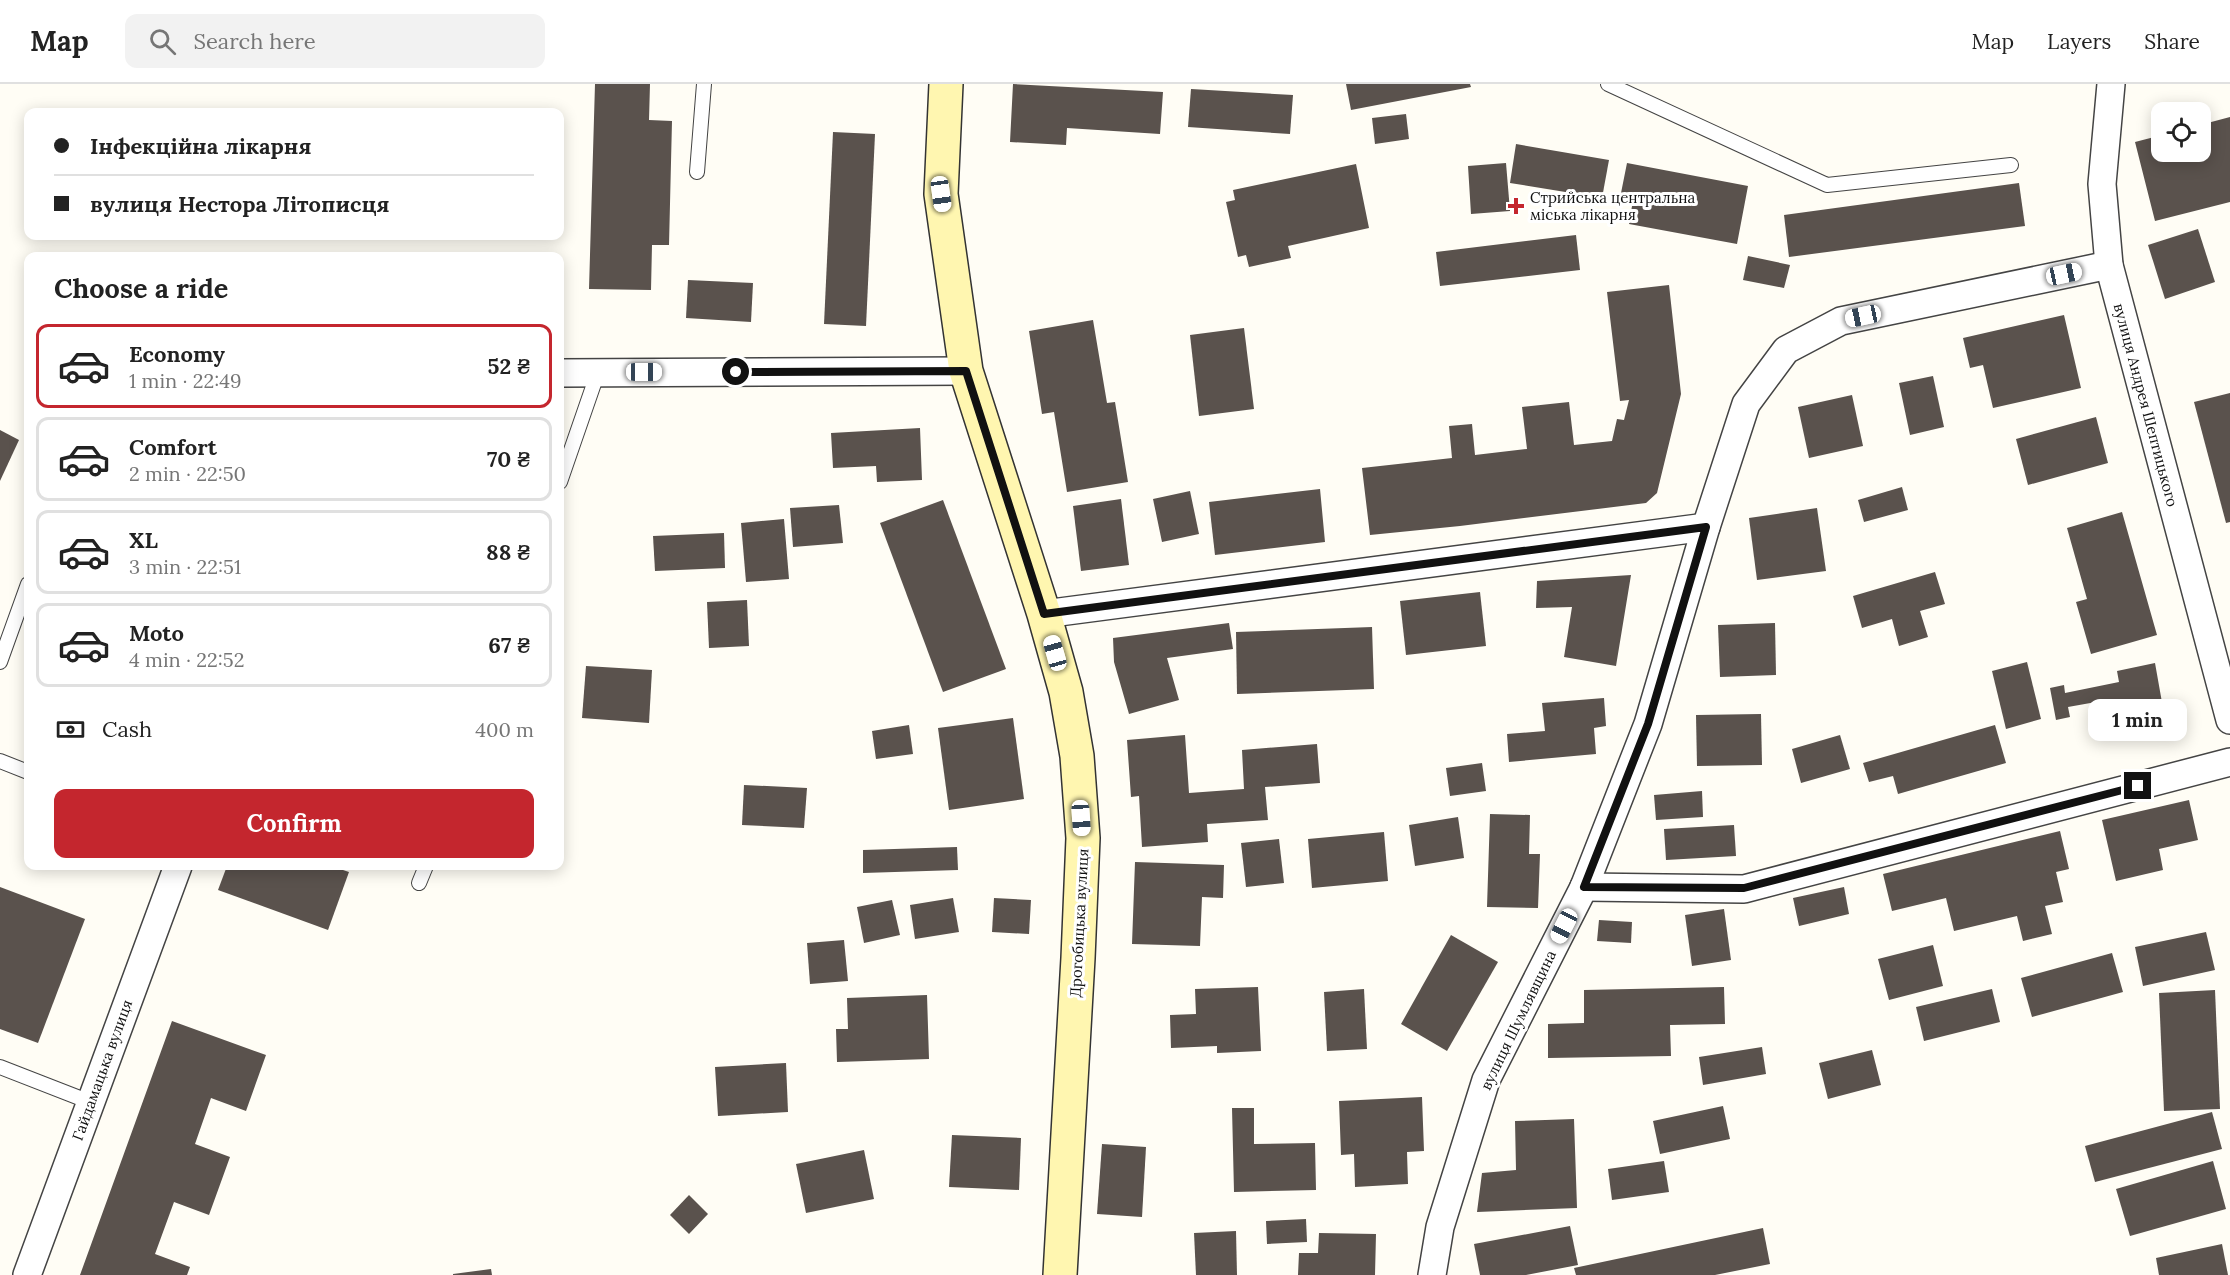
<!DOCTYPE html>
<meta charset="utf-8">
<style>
body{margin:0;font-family:Lora,serif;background:#f2f2f2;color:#222;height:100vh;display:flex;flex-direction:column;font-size:22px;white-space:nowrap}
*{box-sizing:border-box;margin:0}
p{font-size:20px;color:#767676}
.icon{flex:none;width:33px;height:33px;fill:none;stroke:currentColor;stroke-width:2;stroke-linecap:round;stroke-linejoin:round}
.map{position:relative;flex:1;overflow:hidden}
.drawer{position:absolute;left:24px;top:168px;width:540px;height:618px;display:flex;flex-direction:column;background:#fff;border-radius:12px;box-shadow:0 3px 15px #0003}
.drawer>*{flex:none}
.banner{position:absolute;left:24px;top:24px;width:540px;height:132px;border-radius:12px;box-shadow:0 3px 15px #0003;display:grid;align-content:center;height:132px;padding:0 30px;background:#fff}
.fabs{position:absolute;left:2151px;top:18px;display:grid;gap:12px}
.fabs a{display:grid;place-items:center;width:60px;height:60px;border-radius:12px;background:#fff;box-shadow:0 3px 15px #0003;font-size:30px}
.end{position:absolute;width:27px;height:27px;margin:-14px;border:8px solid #111;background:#fff;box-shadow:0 0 0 3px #fff}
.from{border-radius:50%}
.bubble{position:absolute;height:42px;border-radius:12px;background:#fff;box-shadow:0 3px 15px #0003;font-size:20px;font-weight:800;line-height:42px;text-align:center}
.car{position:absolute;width:18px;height:36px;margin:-18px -9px;border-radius:8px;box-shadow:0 0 4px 2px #0007;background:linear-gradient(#fff 24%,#345 0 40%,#fff 0 76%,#345 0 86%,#fff 0)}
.banner b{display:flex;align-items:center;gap:21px;height:57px;font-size:22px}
.banner b+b{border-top:2px solid #e0e0e0}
.banner i{width:15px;height:15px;background:#222}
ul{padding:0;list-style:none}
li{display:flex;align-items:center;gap:18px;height:84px;margin:0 12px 9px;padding:0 18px;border:3px solid #e0e0e0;border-radius:12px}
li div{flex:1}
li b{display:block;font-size:22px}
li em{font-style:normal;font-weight:800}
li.on{border-color:#c4262e}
li>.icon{width:54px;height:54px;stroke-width:1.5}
h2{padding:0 30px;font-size:27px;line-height:72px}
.pay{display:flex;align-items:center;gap:15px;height:66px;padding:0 30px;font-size:22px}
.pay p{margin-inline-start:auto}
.primary-button{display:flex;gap:12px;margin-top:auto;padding:12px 30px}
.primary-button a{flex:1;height:69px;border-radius:12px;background:#c4262e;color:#fff;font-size:24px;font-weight:800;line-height:69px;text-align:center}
header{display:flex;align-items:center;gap:36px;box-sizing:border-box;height:84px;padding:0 30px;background:#fff;border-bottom:2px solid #e0e0e0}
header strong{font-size:28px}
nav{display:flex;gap:33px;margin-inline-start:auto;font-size:21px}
.search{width:420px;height:54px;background:#f2f2f2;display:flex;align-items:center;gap:15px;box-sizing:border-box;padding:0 21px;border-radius:12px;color:#767676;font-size:22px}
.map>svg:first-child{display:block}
.building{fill:#5a524d}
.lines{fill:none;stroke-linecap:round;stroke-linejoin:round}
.service-casing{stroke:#444;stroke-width:16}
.minor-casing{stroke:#444;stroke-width:30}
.secondary-casing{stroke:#333;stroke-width:36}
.service{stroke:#fff;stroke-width:14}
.minor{stroke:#fff;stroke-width:27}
.secondary{stroke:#fff6b0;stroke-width:33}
.route{stroke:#111;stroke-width:8}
.poi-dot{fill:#c4262e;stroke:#fff;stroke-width:2}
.labels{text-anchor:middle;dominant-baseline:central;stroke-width:6;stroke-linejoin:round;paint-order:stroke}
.poi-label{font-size:15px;fill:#111;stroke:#fff;text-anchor:start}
.street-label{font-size:15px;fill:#111;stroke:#fff}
</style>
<header>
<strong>Map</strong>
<div class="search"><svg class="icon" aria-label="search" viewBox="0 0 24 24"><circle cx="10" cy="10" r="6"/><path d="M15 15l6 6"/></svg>Search here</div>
<nav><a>Map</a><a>Layers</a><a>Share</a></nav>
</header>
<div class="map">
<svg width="2230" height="1191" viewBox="0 0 2230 1191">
<rect width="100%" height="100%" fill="#fffdf5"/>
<g class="building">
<polygon points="595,0 650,0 649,36 672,37 669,161 652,161 651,206 589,205"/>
<polygon points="1013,0 1163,8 1160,50 1067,44 1066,61 1010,58"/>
<polygon points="1346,0 1470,0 1471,3 1351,26"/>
<polygon points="1191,5 1293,11 1290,50 1188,43"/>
<polygon points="1406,30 1409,55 1375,60 1372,34"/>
<polygon points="2230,33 2230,118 2155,137 2135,58 2162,51 2162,68 2200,68 2200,41"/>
<polygon points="833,48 875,50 866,242 824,240"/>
<polygon points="1516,60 1609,76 1602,114 1510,99"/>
<polygon points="1506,79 1510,127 1471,130 1468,82"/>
<polygon points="1627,79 1748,102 1737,160 1629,140 1633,116 1620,114"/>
<polygon points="1356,80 1369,144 1288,162 1291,174 1249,183 1246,171 1238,173 1226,118 1235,116 1233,106"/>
<polygon points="2019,99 2025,142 1789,173 1784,131"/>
<polygon points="2198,145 2215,198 2165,215 2148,161"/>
<polygon points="1576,151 1580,186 1440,202 1436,168"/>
<polygon points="1748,172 1790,181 1784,204 1743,196"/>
<polygon points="688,196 753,199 751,238 686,234"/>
<polygon points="1669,201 1681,310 1657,409 1646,419 1460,442 1370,451 1362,384 1452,374 1449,342 1472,340 1475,371 1527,365 1522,323 1569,318 1574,361 1612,357 1617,335 1624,336 1629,316 1620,317 1607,208"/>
<polygon points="2064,231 2081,304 1993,324 1983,281 1970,284 1963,254"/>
<polygon points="1093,236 1107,319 1115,318 1128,398 1067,408 1054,328 1042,330 1029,247"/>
<polygon points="1244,244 1254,325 1199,332 1190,251"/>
<polygon points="1933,292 1944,343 1910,351 1899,299"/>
<polygon points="2230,309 2230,438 2226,439 2194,318"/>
<polygon points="1852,311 1863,362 1809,374 1798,323"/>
<polygon points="2096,333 2108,379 2028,401 2016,355"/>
<polygon points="920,344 922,396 877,398 876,382 833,384 831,349"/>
<polygon points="0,346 19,356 0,397"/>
<polygon points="1902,403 1908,426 1864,438 1858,416"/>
<polygon points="1320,405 1325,458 1215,471 1209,418"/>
<polygon points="1190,407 1199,450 1162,458 1153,415"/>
<polygon points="1121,415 1129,481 1081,487 1073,422"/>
<polygon points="943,416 1006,585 943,608 880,439"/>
<polygon points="839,421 843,459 793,463 790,424"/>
<polygon points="1817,424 1826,487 1757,496 1749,434"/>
<polygon points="2122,428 2157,551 2091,570 2076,518 2087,515 2067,444"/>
<polygon points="784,435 789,495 746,498 741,439"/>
<polygon points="724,449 725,484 655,487 653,452"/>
<polygon points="1935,488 1945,520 1920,527 1928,553 1899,562 1892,535 1862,544 1853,512"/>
<polygon points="1631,491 1616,582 1564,573 1572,523 1536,524 1537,497"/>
<polygon points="1480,508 1486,562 1406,571 1400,517"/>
<polygon points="747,516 749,562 709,564 707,518"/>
<polygon points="1229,539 1233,565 1167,574 1179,616 1129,630 1114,578 1113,554"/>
<polygon points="1775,539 1776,591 1720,593 1718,541"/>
<polygon points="1372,543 1374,605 1237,610 1236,548"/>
<polygon points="2027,578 2041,635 2006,645 1992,587"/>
<polygon points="2155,579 2166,641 2127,648 2122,623 2099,628 2096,618 2068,623 2070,633 2056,636 2050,604 2064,601 2065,609 2119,598 2117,587"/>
<polygon points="586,582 652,586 649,639 582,634"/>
<polygon points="1604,614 1606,642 1594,644 1596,670 1509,678 1507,650 1545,647 1542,619"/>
<polygon points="1761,630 1762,681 1697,682 1696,631"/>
<polygon points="1013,634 1024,715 949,726 938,644"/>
<polygon points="909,641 913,670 876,675 872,647"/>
<polygon points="1995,641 2006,679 1898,710 1893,692 1869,698 1863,679"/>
<polygon points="1185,651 1189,709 1244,705 1242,666 1317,660 1320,699 1265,703 1268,736 1207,740 1208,758 1142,763 1139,712 1131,713 1127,656"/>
<polygon points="1840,651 1850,685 1801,699 1792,665"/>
<polygon points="1482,679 1486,707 1450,712 1446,684"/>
<polygon points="744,701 807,704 804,744 742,741"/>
<polygon points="1702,707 1703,733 1656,736 1654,711"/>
<polygon points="2189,716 2198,756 2159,765 2163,786 2116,797 2102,736"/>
<polygon points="1490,730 1530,731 1529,770 1540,770 1538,824 1487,823"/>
<polygon points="1458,733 1464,774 1415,782 1409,741"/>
<polygon points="1734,741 1736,772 1666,776 1664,745"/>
<polygon points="2060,747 2069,785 2056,788 2063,818 2045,822 2052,850 2023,857 2017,832 1954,847 1946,814 1892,827 1883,790"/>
<polygon points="1384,748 1388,797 1312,804 1308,755"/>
<polygon points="1279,755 1284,799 1246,803 1241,759"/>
<polygon points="957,763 958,786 863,789 863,766"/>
<polygon points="1135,778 1224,781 1223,814 1202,813 1200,862 1132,860"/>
<polygon points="227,782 331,782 349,788 328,846 218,806"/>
<polygon points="0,803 85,835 38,959 0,945"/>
<polygon points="1844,803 1849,830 1799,842 1793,814"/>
<polygon points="953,814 959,848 915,855 910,821"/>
<polygon points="994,814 1031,816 1029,850 992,848"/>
<polygon points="892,816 900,851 864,859 857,823"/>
<polygon points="1724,825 1731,876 1692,882 1685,831"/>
<polygon points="1599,836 1632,838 1631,859 1597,857"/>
<polygon points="2206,848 2215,886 2143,902 2135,863"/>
<polygon points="1451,851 1498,878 1447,967 1401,940"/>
<polygon points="844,856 848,897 810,900 807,859"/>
<polygon points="1933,861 1943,902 1889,916 1878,875"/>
<polygon points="2112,869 2123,908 2032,933 2021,894"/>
<polygon points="1258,903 1261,967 1217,969 1217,962 1171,964 1170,931 1196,930 1195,905"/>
<polygon points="1724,903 1725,940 1670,941 1671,972 1548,974 1548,940 1584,939 1584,906"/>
<polygon points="1364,905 1367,965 1327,967 1324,908"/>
<polygon points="1992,905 2000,938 1924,957 1916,923"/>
<polygon points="2215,906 2220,1025 2164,1027 2159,909"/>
<polygon points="927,911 929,975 837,978 836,945 848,945 847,914"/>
<polygon points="172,937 266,971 246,1027 211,1014 195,1060 230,1073 209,1131 174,1118 155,1170 190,1183 187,1191 80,1191"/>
<polygon points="1762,963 1766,990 1703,1001 1699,973"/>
<polygon points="1872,966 1881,1001 1828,1015 1819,979"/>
<polygon points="786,979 788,1028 718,1032 715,983"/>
<polygon points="1422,1013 1424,1067 1407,1068 1408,1100 1355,1103 1354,1070 1341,1071 1339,1017"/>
<polygon points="1723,1022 1730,1055 1660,1070 1653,1037"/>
<polygon points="1232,1024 1254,1024 1254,1060 1315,1059 1316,1106 1234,1108"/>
<polygon points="2212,1028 2222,1065 2095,1098 2085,1062"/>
<polygon points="1574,1035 1577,1124 1477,1128 1482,1089 1516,1086 1515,1037"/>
<polygon points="952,1051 1021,1054 1019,1106 949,1103"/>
<polygon points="1102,1060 1146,1063 1142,1133 1097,1130"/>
<polygon points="864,1066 874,1115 806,1129 796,1080"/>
<polygon points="1664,1077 1669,1108 1612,1116 1608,1085"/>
<polygon points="2213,1077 2226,1125 2130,1152 2116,1105"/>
<polygon points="689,1111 708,1130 689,1150 670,1131"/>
<polygon points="1306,1135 1307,1158 1267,1160 1266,1137"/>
<polygon points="1570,1142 1578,1181 1526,1191 1480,1191 1474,1160"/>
<polygon points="1763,1144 1770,1180 1715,1191 1576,1191 1574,1184"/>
<polygon points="1236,1147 1237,1191 1196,1191 1194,1149"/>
<polygon points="1319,1149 1376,1150 1375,1191 1298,1191 1299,1169 1318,1169"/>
<polygon points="2222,1160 2228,1191 2159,1191 2156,1174"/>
<polygon points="491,1185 492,1191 453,1191 453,1190"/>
</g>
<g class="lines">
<g class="service-casing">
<g id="service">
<polyline points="1608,0 1827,101 2011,81"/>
<polyline points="697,88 704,0"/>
<polyline points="560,398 598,288"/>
<polyline points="0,578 28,500"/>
<polyline points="0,677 28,688"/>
<polyline points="419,799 426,782"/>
<polyline points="0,983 90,1018"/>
</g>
</g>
<g class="minor-casing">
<g id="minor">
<polyline points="2111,0 2102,100 2109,181 2230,636"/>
<polyline points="560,289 966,287"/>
<polyline points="1044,530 1706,443"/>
<polyline points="1584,803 1744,805 2230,678"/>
<polyline points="27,1191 178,782"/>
<polyline points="1432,1191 1440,1143 1486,996 1584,803 1648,640 1706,443 1746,320 1786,266 1841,237 2109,181"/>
</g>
</g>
<g class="secondary-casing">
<polyline id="secondary" points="946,0 941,110 966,287 1044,530 1066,608 1077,672 1083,754 1078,874 1060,1191"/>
</g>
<use href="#service" class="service"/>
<use href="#minor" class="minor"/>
<use href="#secondary" class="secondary"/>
</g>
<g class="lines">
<polyline class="route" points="736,288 966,287 1044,530 1706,443 1648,640 1584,803 1744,804 2138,702"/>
</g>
<path class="poi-dot" d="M1513 113h6v6h6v6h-6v6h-6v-6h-6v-6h6z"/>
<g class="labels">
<g class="poi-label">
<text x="1530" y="113">Стрийська центральна<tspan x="1530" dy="17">міська лікарня</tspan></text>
</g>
<g class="street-label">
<text transform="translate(2146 321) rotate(75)">вулиця Андрея Шептицького</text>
<text transform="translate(1079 839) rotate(-87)">Дрогобицька вулиця</text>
<text transform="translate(1518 936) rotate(-64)">вулиця Шумлявщина</text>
<text transform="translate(102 986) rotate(-70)">Гайдамацька вулиця</text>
</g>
</g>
</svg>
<div class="fabs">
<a><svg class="icon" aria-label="locate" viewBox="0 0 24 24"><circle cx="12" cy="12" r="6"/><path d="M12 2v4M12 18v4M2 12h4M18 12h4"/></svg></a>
</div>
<i class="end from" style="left:736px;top:288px"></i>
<i class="end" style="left:2138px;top:702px"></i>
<div class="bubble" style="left:2088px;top:615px;width:99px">1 min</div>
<i class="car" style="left:941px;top:110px;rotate:172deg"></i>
<i class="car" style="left:2064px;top:190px;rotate:78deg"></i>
<i class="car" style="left:1863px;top:232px;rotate:258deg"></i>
<i class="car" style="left:644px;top:288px;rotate:90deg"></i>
<i class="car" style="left:1055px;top:569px;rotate:344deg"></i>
<i class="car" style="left:1081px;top:734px;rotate:176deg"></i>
<i class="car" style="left:1564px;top:842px;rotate:207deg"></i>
<div class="banner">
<b><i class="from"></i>Інфекційна лікарня</b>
<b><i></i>вулиця Нестора Літописця</b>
</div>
<section class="drawer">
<h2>Choose a ride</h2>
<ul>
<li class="on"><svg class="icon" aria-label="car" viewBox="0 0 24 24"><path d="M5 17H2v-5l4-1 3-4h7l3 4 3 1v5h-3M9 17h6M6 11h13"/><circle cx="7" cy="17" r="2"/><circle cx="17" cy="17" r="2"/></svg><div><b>Economy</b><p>1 min · 22:49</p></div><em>52 ₴</em></li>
<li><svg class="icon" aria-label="car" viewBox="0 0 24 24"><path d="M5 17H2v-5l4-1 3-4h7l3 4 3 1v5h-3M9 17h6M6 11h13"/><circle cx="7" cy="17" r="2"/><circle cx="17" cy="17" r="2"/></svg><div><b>Comfort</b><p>2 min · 22:50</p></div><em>70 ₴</em></li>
<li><svg class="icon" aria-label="car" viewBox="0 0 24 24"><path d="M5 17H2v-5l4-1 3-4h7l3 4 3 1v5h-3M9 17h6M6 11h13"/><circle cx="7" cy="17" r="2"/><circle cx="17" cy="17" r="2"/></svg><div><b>XL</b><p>3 min · 22:51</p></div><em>88 ₴</em></li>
<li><svg class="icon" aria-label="car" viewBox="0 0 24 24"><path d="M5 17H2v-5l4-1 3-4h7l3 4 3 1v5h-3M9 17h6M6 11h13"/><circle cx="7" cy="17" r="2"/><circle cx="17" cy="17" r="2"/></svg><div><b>Moto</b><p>4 min · 22:52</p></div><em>67 ₴</em></li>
</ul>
<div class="pay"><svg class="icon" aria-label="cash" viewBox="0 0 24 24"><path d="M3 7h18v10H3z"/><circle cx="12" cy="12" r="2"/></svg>Cash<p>400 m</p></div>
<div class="primary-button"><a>Confirm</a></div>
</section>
</div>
